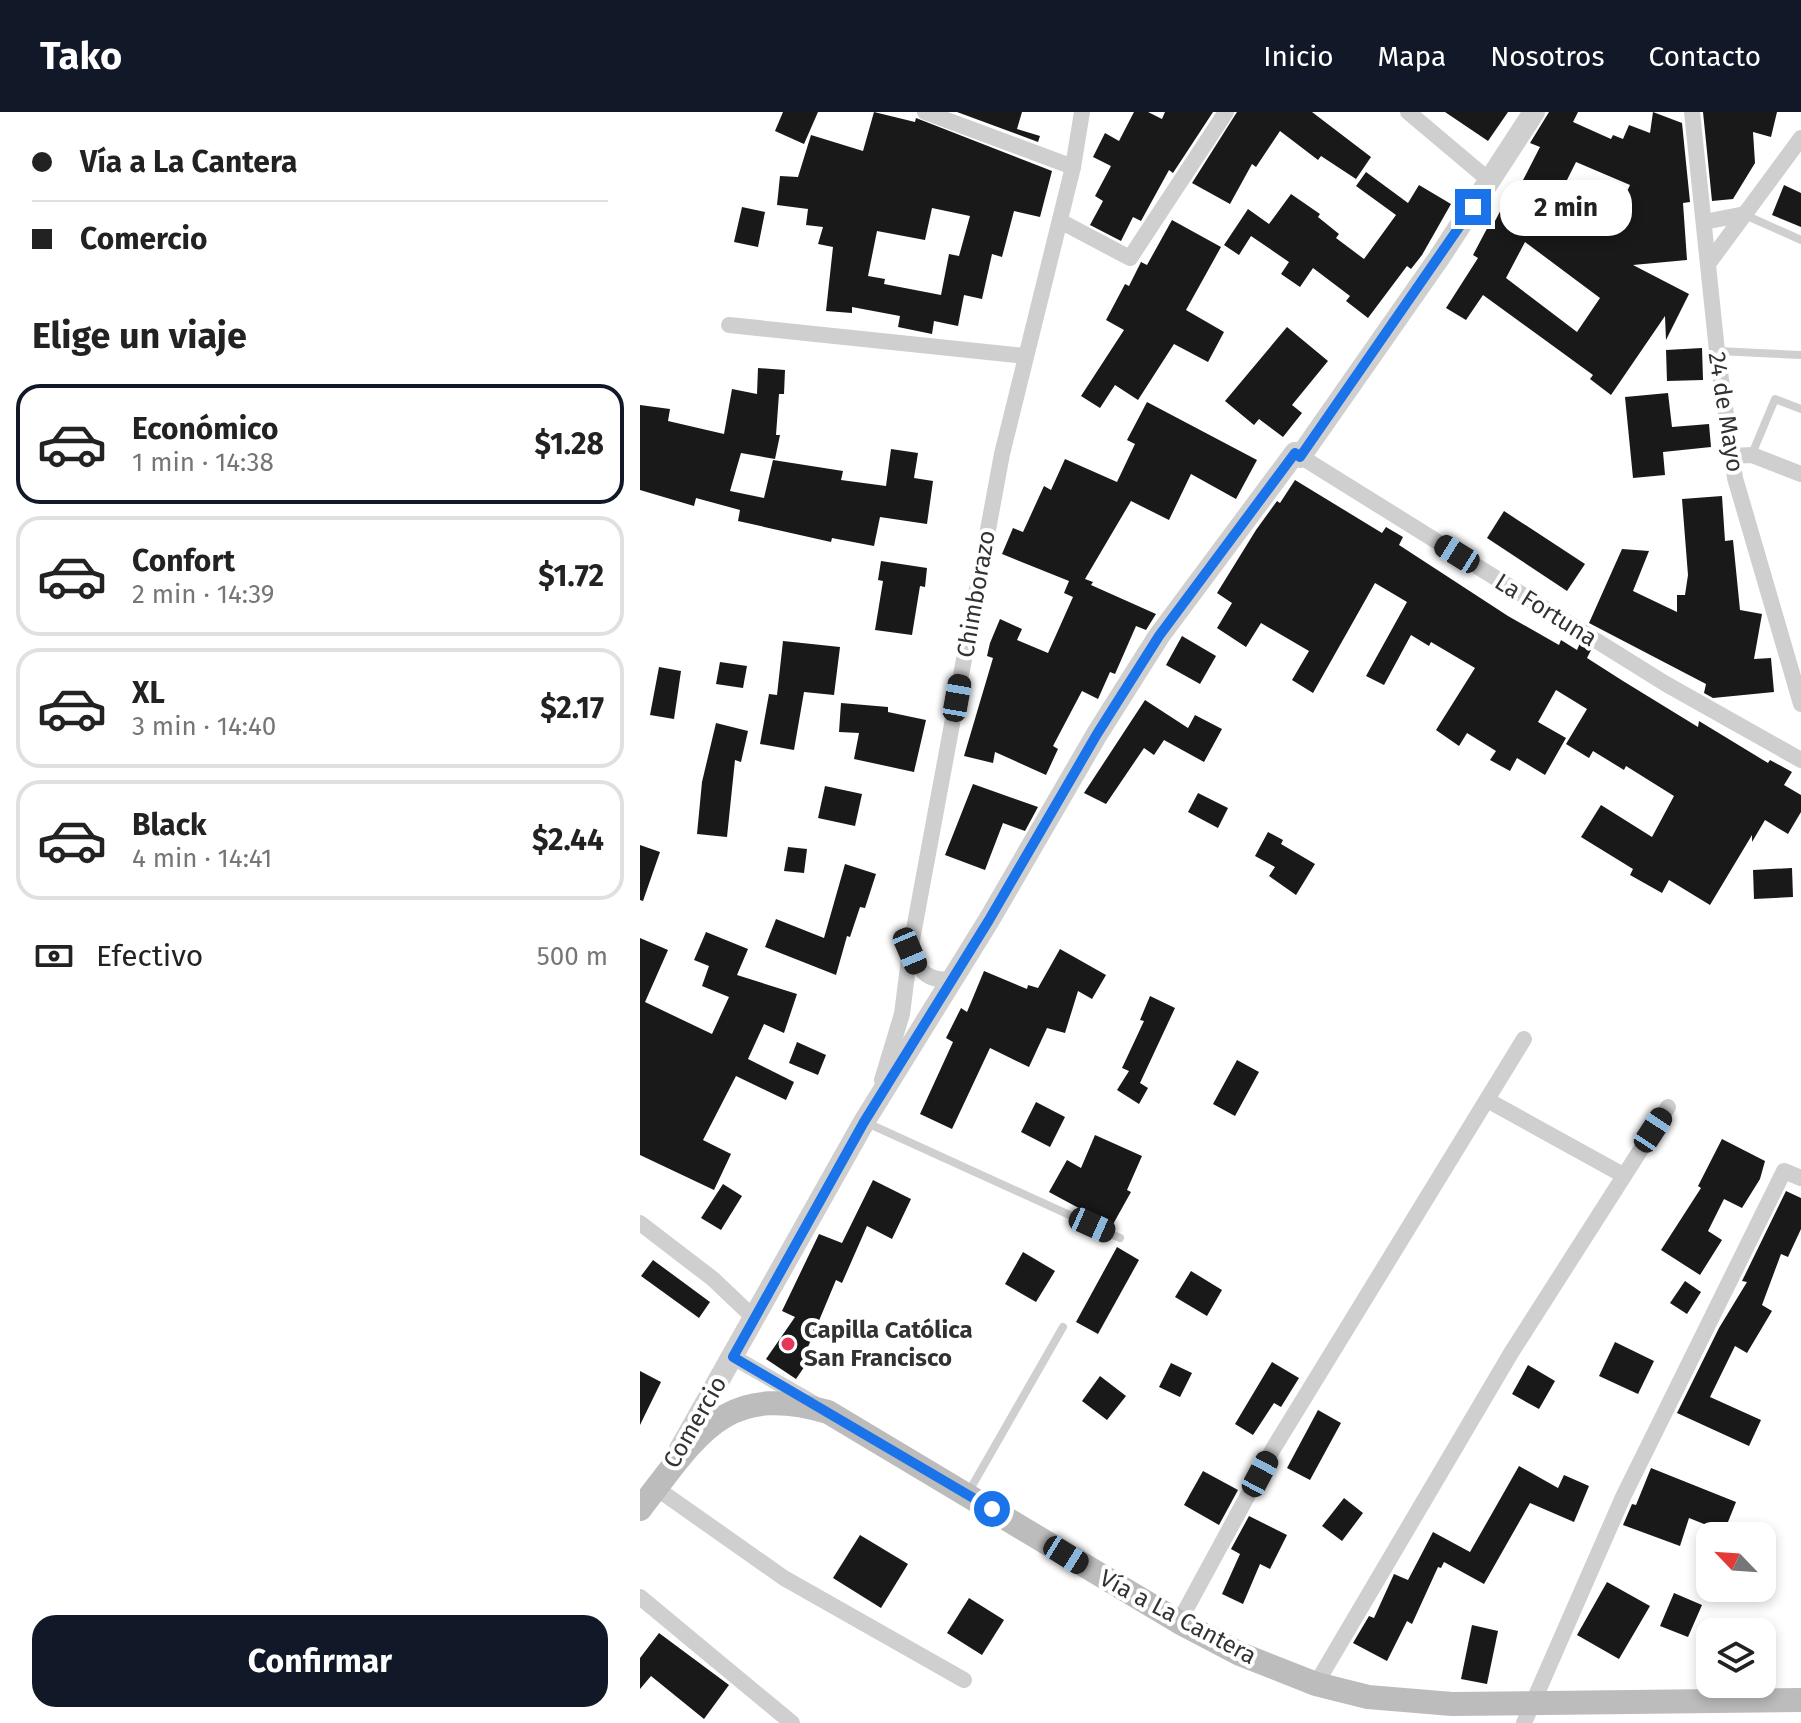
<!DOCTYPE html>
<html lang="es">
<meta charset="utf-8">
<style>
body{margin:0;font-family:"Fira Sans",sans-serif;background:#f6f6f6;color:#222;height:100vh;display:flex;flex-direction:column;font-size:30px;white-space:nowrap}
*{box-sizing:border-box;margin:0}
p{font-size:26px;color:#767676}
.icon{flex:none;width:44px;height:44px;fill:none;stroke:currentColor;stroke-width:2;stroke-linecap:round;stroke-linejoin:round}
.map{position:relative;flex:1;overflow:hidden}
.sheet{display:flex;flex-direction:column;background:#fff;width:640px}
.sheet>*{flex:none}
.top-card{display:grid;align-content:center;height:176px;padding:0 32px;background:#fff}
.needle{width:52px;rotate:295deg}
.tools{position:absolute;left:1056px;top:1410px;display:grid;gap:16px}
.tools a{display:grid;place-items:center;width:80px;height:80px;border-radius:16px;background:#fff;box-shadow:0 4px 12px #0003;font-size:40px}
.end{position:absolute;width:36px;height:36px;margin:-18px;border:10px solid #1a73e8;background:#fff;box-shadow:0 0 0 4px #fff}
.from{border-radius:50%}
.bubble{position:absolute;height:56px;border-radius:24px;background:#fff;box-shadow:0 4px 12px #0003;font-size:26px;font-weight:700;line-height:56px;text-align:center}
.car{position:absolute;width:24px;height:48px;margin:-24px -12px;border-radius:10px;box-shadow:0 0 6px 2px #0007;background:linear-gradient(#222 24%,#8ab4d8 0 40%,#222 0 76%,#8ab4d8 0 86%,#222 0)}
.top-card b{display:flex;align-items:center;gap:28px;height:76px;font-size:30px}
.top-card b+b{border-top:2px solid #e0e0e0}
.top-card i{width:20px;height:20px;background:#222}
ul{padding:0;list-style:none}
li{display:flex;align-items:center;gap:24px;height:120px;margin:0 16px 12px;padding:0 16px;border:4px solid #e0e0e0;border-radius:24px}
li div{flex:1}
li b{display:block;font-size:30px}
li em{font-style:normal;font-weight:700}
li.current{border-color:#111827}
li>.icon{width:72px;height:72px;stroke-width:1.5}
h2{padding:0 32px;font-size:36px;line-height:96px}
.pay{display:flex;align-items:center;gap:20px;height:88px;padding:0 32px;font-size:30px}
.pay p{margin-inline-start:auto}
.action{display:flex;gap:16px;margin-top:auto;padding:16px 32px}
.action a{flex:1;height:92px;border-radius:24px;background:#111827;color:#fff;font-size:32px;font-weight:700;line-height:92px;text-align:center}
header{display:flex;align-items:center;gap:48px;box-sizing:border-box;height:112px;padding:0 40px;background:#111827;color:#fff}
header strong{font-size:38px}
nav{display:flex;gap:44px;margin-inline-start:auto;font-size:28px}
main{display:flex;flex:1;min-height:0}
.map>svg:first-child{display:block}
.building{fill:#191919;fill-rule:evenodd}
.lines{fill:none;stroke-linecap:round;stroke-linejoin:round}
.service{stroke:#cfcfcf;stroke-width:8}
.minor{stroke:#cfcfcf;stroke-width:16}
.tertiary{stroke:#cfcfcf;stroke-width:22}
.secondary{stroke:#bcbcbc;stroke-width:24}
.route{stroke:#1a73e8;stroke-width:10}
.poi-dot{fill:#e53759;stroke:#fff;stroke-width:3}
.labels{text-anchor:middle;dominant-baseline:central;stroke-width:8;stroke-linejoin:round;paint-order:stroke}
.street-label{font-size:24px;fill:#323232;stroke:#fff}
.poi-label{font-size:24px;font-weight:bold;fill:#323232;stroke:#fff;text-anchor:start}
</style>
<header>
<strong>Tako</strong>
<nav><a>Inicio</a><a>Mapa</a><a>Nosotros</a><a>Contacto</a></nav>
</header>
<main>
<section class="sheet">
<div class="top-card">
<b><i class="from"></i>Vía a La Cantera</b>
<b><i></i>Comercio</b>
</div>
<h2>Elige un viaje</h2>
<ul>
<li class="current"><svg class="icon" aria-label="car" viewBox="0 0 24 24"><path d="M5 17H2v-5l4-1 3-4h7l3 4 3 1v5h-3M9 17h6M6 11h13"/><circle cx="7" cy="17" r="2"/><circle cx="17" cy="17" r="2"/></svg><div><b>Económico</b><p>1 min · 14:38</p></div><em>$1.28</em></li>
<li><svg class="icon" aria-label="car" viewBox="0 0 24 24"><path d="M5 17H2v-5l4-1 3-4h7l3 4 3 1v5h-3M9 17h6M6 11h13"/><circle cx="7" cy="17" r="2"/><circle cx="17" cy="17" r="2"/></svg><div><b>Confort</b><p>2 min · 14:39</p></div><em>$1.72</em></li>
<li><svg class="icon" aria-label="car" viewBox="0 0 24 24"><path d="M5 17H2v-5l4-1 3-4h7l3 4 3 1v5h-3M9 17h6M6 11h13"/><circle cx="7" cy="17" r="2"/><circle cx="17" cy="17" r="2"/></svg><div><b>XL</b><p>3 min · 14:40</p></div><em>$2.17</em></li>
<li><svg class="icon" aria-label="car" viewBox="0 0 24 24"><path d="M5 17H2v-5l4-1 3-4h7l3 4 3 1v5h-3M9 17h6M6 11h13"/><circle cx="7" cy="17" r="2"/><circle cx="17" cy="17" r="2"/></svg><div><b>Black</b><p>4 min · 14:41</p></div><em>$2.44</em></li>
</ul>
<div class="pay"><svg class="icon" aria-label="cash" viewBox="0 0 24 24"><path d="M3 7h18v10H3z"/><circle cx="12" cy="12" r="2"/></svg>Efectivo<p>500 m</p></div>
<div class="action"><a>Confirmar</a></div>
</section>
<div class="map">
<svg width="1161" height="1611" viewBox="0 0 1161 1611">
<rect width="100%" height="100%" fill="#fff"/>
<g class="building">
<polygon points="143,0 178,0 164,32 135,19"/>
<path d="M234,0L275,10L276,6L412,59L400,105L374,99L362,145L352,142L342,187L324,183L318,214L294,209L292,222L258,215L260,204L212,195V201L186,199L193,135L178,132L183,115L166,113L168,97L137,93L140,64L158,65L171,23L223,39ZM292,96L330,104L319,144L309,142L301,183L244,172L245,167L228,164L237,119L285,128Z"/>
<polygon points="317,0 382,0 377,17 400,24 398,30"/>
<polygon points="494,0 508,0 522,7 525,0 573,0 533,61 529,58 501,109 493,105 481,129 450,113 463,89 455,84 471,54 453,45 465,21 479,29"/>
<polygon points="597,0 672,0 731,45 716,67 681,44 678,48 640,19 616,55 612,52 590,92 552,71"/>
<polygon points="805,0 868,0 848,29"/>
<path d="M909,0H938L933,10L971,27L973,23L983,27L989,13L1010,21L1013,0L1042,11L1050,90L1043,91L1047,148L993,153L1049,182L1026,228L1025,204L971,283L950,267L953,263L843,183L826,208L806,196L838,146L833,143L852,107L855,109L874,73L879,76L900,35L890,31ZM936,50L990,73L975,105L921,80ZM885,130L960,186L937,220L866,166Z"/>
<polygon points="1063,0 1137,0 1131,25 1113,20 1115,51 1093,87 1072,89"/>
<polygon points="726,60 768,91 779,73 811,92 782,143 771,157 767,154 728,206 706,189 710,184 673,156 660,175 641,162 649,150 611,124 599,143 584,133 608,97 629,112 651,82 680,102 678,105 699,122 696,126 724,147 756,103 716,74"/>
<polygon points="1144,73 1161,81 1161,115 1132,103"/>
<polygon points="102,95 125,100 118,135 94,130"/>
<polygon points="532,108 581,135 546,198 584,220 568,250 534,232 498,288 475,273 460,296 441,284 484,218 466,208 485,172 489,174 501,150 507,153"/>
<polygon points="647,215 688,249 652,293 662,301 643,325 619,307 614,313 585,289"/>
<polygon points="1062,236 1063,268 1027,269 1026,238"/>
<polygon points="118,256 145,258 144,282 139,282 136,323 140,323 135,347 101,341 90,379 124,386 133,348 203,359 201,368 246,374 251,337 278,341 274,366 293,369 287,412 240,405 234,434 192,426 191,430 98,409 100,398 56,386 54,394 0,378 0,293 30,297 28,309 84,322 92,277 117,282"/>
<polygon points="1028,281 1032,315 1069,312 1071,335 1023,340 1025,363 993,366 985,285"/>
<polygon points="507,290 617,348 596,387 551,362 529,408 491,389 445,467 453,470 451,473 516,502 506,518 496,514 475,562 470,560 458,587 442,579 413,634 418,637 406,663 355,640 353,651 324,644 353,546 347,544 350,531 360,507 382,517 377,528 408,541 433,485 424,481 429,469 362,442 373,416 383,420 404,374 411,378 425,347 477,370 495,332 487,328"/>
<polygon points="655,368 742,421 746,415 763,425 759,433 868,504 919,533 921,528 937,538 940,531 951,538 947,546 983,569 1058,615 1059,609 1128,651 1130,648 1152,660 1144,673 1161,683 1161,700 1148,722 1125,708 1112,730 1112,723 1070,793 1029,768 1022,781 990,763 993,757 941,725 961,693 1012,725 1034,684 986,654 984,658 953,639 949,646 926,632 947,597 916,578 898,610 926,626 905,663 877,646 870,659 850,648 856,639 827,621 819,634 796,618 835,556 791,530 789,534 771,523 744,573 726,564 767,490 735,471 673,581 652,568 669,539 621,511 606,535 577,516 592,491 577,481 616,418 637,389 640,391"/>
<polygon points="1082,384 1085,429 1093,428 1100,498 1122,502 1114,547 1131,546 1134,580 1073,586 1064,581 1066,572 949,511 982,437 1009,439 993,479 1037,500 1037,483 1045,483 1048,463 1042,387"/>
<polygon points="864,399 945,452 927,479 847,426"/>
<polygon points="241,449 287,456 285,475 280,474 272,523 235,518 243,469 238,468"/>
<polygon points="542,524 576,544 560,572 526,553"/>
<polygon points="143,529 200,535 194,583 164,580 154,638 120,632 129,582 137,583"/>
<polygon points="80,550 107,554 103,576 76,572"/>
<polygon points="19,555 41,559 34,607 10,603"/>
<polygon points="505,588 548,616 555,603 582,617 564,650 524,628 514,643 504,636 466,692 444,681"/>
<polygon points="201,591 248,595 248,600 286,608 274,660 214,647 219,621 199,620"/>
<polygon points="76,611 108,619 101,650 95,648 87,725 57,722 62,670"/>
<polygon points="333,672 398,695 385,719 363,711 345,758 305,743"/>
<polygon points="185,674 222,682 215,714 178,706"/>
<polygon points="558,681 588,696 578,716 548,700"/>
<polygon points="628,720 643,728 641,732 675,752 656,783 629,764 635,755 615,744"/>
<polygon points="0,733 20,740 3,789 0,788"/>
<polygon points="148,735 167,737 164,761 144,759"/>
<polygon points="205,752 236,762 225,796 220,795 210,825 207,824 196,863 125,835 136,807 184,826"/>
<polygon points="1152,756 1153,785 1114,787 1113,758"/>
<polygon points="66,820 108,837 97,863 157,882 144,921 124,912 108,947 154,970 146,988 96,964 63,1028 91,1042 74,1078 0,1043 0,826 28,838 5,890 72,922 89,885 62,874 69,854 54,848"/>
<polygon points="420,837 466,863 452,887 438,879 425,921 407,916 389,955 350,936 312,1017 280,1002 313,930 306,926 321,896 327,900 344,859 387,877 388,873 398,876"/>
<polygon points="510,884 535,896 500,971 508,976 499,992 477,978 489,959 482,956 504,909 500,908"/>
<polygon points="157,930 186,943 178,963 149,951"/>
<polygon points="597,948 619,960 595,1004 573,992"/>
<polygon points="396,990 425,1005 410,1035 381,1020"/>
<polygon points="455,1023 502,1044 487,1078 491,1080 472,1114 409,1080 427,1048 441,1056"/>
<polygon points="1082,1027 1125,1049 1120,1067 1102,1096 1084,1087 1068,1119 1082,1128 1060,1163 1021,1138 1061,1076 1058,1074"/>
<polygon points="233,1068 271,1087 252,1127 227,1114 202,1171 196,1168 168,1235 175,1239 156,1267 126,1247 155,1205 142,1199 179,1122 202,1131"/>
<polygon points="83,1072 102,1084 81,1118 61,1106"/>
<polygon points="1146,1079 1161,1086 1161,1117 1148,1145 1141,1142 1122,1193 1132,1199 1107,1241 1095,1234 1070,1285 1121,1308 1109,1334 1037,1301 1079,1216 1107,1170 1102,1169"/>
<polygon points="477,1135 499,1148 458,1222 436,1210"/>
<polygon points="383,1140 415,1159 396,1190 365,1172"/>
<polygon points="13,1148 70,1190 59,1206 1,1164"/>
<polygon points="551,1159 582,1178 567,1204 535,1185"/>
<polygon points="1045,1169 1061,1180 1047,1202 1030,1191"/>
<polygon points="975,1230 1014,1249 998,1282 959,1264"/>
<polygon points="632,1250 659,1266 641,1295 634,1291 613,1323 595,1312"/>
<polygon points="531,1251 552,1261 540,1285 519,1275"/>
<polygon points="888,1253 915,1269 899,1297 872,1282"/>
<polygon points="0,1259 21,1270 0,1313"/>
<polygon points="460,1264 486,1284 467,1308 442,1289"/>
<polygon points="678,1298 701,1311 670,1368 647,1356"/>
<polygon points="879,1354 918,1376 924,1363 949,1374 934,1410 890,1391 844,1472 804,1450 801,1456 798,1455 772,1512 767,1509 747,1549 713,1531 729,1504 734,1506 754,1462 768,1468 793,1420 830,1440"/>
<polygon points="1011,1356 1096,1390 1084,1420 1049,1406 1040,1434 983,1413 992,1392 996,1393"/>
<polygon points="563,1359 598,1378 579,1413 544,1393"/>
<polygon points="704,1386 723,1401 702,1429 682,1414"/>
<polygon points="609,1404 647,1423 630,1457 620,1452 603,1492 582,1482 600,1442 591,1437"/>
<polygon points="220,1423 268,1452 241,1496 193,1466"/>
<polygon points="967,1470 1010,1494 979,1547 937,1523"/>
<polygon points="1034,1481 1062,1493 1048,1525 1020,1514"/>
<polygon points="329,1486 364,1508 342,1543 307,1521"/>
<polygon points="832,1513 858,1519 847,1572 821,1567"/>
<polygon points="19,1521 89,1573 64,1607 11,1564 0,1577 0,1546"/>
</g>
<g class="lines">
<g class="service">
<polyline points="1105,103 1161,128"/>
<polyline points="1078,239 1161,243"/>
<polyline points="1112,342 1135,287 1161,297"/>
<polyline points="225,1010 480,1126"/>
<polyline points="328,1381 423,1215"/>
</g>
<g class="minor">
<polyline points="285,0 433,55"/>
<polyline points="768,0 850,69"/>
<polyline points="1052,0 1077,239 1095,366 1161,592"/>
<polyline points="420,109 490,146 586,0"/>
<polyline points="1064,110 1105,102"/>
<polyline points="1068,152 1161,26"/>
<polyline points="89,213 385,244"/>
<polyline points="655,341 1026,572 1161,648"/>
<polyline points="1092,344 1112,343 1161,362"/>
<path d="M270,839C280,861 289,870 313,867"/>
<polyline points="242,968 262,902 270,839 362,342 433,55 442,0"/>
<polyline points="849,989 983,1063"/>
<polyline points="0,1111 73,1167 114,1206"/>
<polyline points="93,1245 173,1291"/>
<polyline points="16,1376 144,1466 324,1568"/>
<polyline points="0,1485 152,1611"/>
<polyline points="539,1510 633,1337 884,927"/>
<polyline points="676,1572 871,1241 1028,995"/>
<polyline points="884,1611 983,1385 1144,1059 1161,1066"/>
</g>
<polyline class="tertiary" points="40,1337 224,1010 349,808 457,622 519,524 655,341 660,345 799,146 894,0"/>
<path class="secondary" d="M0,1397C57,1324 84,1269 188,1300L539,1510L600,1542L676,1572L728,1585L812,1592L1161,1588"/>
</g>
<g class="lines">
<polyline class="route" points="352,1397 93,1245 224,1010 349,808 457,622 519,524 655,341 660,345 833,95"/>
</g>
<circle class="poi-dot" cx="148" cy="1232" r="8"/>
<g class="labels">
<g class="street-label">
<text transform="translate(1086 300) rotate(81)">24 de Mayo</text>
<text transform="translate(336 482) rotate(-80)">Chimborazo</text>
<text transform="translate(906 498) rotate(32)">La Fortuna</text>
<text transform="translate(55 1310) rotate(-60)">Comercio</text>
<text transform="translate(538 1505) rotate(28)">Vía a La Cantera</text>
</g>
<g class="poi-label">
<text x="164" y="1218">Capilla Católica<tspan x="164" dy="28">San Francisco</tspan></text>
</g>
</g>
</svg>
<div class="tools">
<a><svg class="needle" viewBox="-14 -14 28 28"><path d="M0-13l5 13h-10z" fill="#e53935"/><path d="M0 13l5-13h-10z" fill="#767676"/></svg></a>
<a><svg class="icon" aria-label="layers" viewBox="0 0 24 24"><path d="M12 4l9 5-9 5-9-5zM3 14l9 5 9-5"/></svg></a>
</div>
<i class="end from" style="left:352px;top:1397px"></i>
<i class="end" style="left:833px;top:95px"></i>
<div class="bubble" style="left:860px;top:68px;width:132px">2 min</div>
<i class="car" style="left:817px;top:442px;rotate:302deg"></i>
<i class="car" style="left:317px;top:586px;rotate:10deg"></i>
<i class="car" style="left:270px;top:839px;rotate:157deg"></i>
<i class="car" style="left:1013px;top:1018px;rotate:33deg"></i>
<i class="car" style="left:452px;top:1113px;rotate:114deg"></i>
<i class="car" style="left:620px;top:1362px;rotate:28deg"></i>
<i class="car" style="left:426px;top:1443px;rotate:122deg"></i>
</div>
</main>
